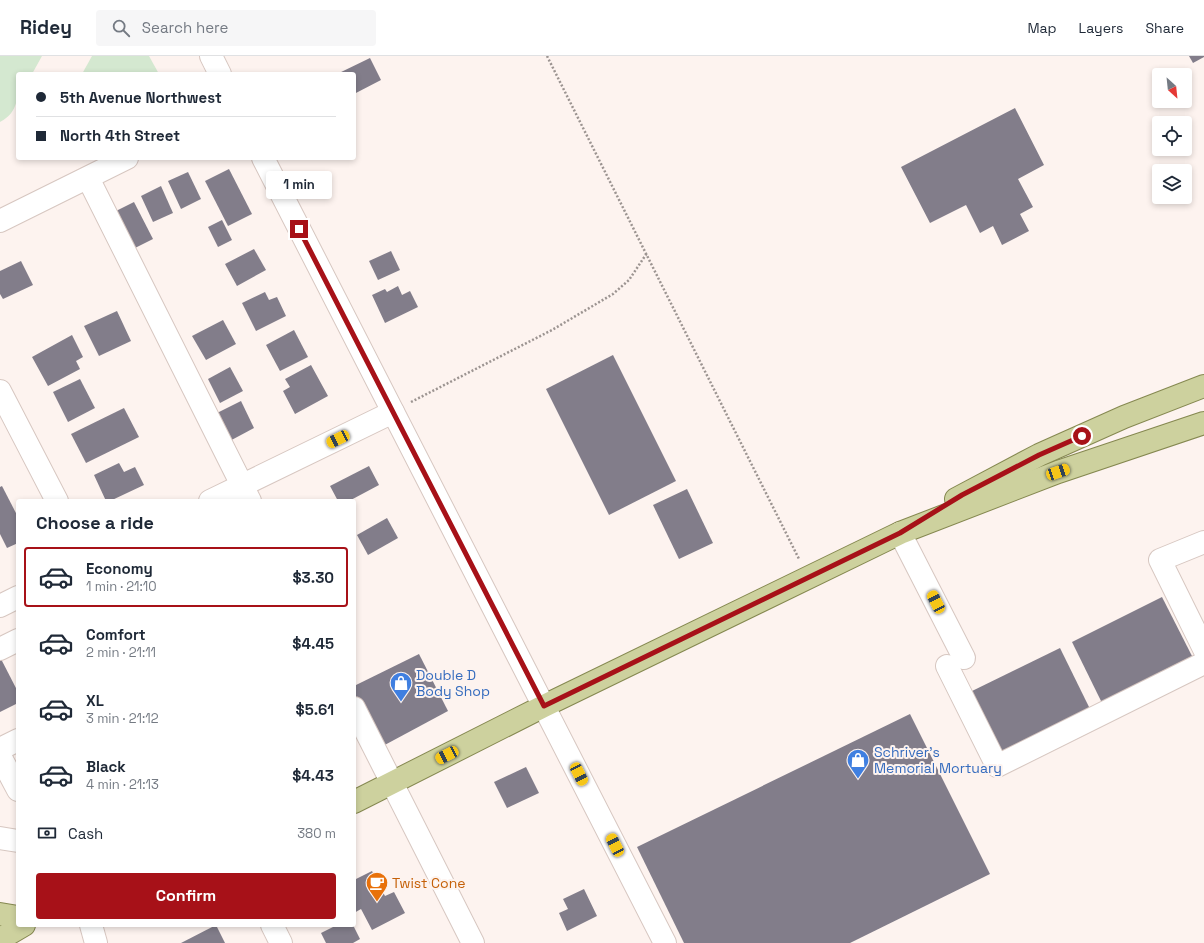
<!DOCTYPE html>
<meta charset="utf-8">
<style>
body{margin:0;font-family:"Space Grotesk",sans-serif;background:#f6f6f7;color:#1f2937;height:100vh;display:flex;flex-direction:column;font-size:15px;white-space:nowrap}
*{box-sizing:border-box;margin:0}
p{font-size:13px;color:#747a83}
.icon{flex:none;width:22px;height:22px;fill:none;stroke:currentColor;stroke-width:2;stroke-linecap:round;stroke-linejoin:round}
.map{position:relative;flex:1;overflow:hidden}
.side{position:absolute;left:16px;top:443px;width:340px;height:428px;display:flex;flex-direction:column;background:#fff;border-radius:4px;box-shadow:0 2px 6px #0003}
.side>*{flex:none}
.hud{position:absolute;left:16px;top:16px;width:340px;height:88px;border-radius:4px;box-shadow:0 2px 6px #0003;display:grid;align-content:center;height:88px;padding:0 20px;background:#fff}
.needle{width:26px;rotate:153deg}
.tools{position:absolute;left:1152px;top:12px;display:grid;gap:8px}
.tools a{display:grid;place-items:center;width:40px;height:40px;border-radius:4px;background:#fff;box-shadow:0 2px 6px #0003;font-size:20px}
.end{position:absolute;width:18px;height:18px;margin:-9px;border:5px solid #a71118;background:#fff;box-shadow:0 0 0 2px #fff}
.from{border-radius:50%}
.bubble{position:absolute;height:28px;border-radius:4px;background:#fff;box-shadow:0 2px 6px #0003;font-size:13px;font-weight:600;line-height:28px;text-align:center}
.car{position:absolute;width:12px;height:24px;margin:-12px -6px;border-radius:5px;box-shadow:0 0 3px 1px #0007;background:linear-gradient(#f5c518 24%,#345 0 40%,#f5c518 0 76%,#345 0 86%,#f5c518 0)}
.hud b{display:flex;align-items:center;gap:14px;height:38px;font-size:15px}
.hud b+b{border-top:1px solid #e0e1e3}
.hud i{width:10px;height:10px;background:#1f2937}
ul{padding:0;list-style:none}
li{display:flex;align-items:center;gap:12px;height:60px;margin:0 8px 6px;padding:0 12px;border:2px solid transparent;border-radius:4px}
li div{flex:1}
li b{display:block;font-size:15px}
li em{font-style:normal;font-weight:600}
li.on{border-color:#a71118}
li>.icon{width:36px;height:36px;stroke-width:1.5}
h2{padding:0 20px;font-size:18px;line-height:48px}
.pay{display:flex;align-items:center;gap:10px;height:44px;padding:0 20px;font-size:15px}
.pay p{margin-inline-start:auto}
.action{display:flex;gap:8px;margin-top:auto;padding:8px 20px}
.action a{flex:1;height:46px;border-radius:4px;background:#a71118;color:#fff;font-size:16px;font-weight:600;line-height:46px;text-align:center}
header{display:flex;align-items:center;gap:24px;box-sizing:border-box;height:56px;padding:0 20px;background:#fff;border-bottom:1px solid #e0e1e3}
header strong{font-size:19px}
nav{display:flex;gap:22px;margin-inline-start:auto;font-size:14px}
.search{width:280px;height:36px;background:#f6f6f7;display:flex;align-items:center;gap:10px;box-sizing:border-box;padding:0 14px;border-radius:4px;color:#747a83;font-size:15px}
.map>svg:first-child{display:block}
.green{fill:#d4e8d0}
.building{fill:#827d8a}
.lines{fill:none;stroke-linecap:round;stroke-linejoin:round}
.minor-casing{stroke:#d7c7c1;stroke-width:24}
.major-casing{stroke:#858850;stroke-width:24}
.path{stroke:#9c9491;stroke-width:2.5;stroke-dasharray:2 2;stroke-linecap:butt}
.minor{stroke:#fff;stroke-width:22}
.major{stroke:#cdd19e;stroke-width:22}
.route{stroke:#a71118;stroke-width:5}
.labels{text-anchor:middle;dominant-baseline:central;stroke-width:4;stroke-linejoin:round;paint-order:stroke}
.shop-label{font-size:14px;fill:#366cbe;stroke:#fdf3ef;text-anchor:start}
.food-label{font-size:14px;fill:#c56008;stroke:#fdf3ef;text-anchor:start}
</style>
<header>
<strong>Ridey</strong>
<div class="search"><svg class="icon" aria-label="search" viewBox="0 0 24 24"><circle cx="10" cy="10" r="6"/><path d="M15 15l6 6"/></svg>Search here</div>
<nav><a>Map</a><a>Layers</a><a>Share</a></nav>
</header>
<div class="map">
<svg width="1204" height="887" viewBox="0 0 1204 887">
<rect width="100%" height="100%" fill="#fdf3ef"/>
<g class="green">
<path d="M0,0H42L32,18H18C18,37 20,56 0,66Z"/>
<polygon points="92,0 149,0 159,18 82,18"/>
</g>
<g class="building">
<polygon points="1189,0 1204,0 1204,1 1193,7"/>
<polygon points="370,2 381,24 354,38 354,18 337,18"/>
<polygon points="1015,52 1044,109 1018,123 1033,151 1020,158 1029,175 1002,189 993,170 980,177 966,149 930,167 901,111"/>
<polygon points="229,113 252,158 228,170 205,125"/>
<polygon points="188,116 201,143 181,153 168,125"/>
<polygon points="161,130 173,157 153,166 141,140"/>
<polygon points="134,146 153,183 131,194 112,157"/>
<polygon points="222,164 232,184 218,191 208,171"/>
<polygon points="254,193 266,214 237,230 225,208"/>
<polygon points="391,195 400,214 378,224 369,205"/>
<polygon points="21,205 33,229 3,243 0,238 0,215"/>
<polygon points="398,230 402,239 410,235 418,251 385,267 372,239 385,233 387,236"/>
<polygon points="265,236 269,244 277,241 286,260 256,275 242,247"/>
<polygon points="117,255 131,285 99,300 84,270"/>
<polygon points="223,264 236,288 206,304 192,280"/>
<polygon points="294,274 308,301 280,315 266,289"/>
<polygon points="72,279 83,301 76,305 80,313 48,330 32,301"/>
<polygon points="613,299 676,425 609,459 546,333"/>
<polygon points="311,309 328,340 295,358 283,335 290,331 285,323"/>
<polygon points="230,311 243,335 220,347 208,323"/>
<polygon points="80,323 95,352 68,366 53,336"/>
<polygon points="241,345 254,372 226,387 213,359"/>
<polygon points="124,352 139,381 86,407 71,378"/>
<polygon points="119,407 124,416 135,411 144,429 110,445 106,445 94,419"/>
<polygon points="369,410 379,429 349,445 338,445 330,430"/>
<polygon points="2,430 18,461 18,487 7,492 0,478 0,431"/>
<polygon points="687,433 713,487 679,503 653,449"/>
<polygon points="387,462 398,482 368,499 357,479"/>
<polygon points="1162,541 1193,602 1102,647 1072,586"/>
<polygon points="1060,592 1090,653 1000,698 970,636"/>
<polygon points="419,598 448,655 381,691 354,638 354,630"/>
<polygon points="0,601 18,636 18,647 0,656"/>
<polygon points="910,658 990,818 850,887 684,887 637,791"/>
<polygon points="526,711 539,737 507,752 494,726"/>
<polygon points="372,815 385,840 394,836 405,857 372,874 361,853 354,857 354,824"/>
<polygon points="584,833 597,860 567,875 559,857 568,853 563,843"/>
<polygon points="216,869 225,887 181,887"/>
<polygon points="337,869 353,869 360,883 353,887 326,887 321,877"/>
</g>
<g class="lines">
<g class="minor-casing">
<g id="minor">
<polyline points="211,0 220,18"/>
<polyline points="263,102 665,887"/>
<polyline points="88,122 250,445"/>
<polyline points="0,165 127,102"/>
<polyline points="0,335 57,445"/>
<polyline points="210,445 393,356"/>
<polyline points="900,477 964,602"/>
<polyline points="1204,486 1160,504 1204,593"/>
<polyline points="0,550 18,541"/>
<polyline points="0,593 18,584"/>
<polyline points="947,610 997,710 1204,607"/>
<polyline points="354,652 473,887"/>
<polyline points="0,693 18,684"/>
<polyline points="0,700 18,734"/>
<polyline points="0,782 18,785"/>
<polyline points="91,869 96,887"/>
<polyline points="272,869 281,887"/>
</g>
</g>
<g class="major-casing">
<g id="major">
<polyline points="956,443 1039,399 1124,361 1204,330"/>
<polyline points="354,746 544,650 900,477 1058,416 1204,367"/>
<polyline points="0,858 18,861"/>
<polyline points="0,883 24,869"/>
</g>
</g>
<g class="path">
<polyline points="547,0 799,503"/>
<polyline points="411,346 552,274 613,238 629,224 647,197"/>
</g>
<use href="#minor" class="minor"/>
<use href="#major" class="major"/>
</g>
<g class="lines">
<polyline class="route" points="299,173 544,650 900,477 962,439 1039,399 1082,380"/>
</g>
<defs>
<g id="shop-pin" transform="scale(1.15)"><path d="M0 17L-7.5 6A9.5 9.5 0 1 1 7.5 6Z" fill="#3f7fe0" stroke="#fdf3ef"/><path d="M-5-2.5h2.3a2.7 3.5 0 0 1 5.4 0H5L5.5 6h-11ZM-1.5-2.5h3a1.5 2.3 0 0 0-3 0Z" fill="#fff"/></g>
<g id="cafe-pin" transform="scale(1.15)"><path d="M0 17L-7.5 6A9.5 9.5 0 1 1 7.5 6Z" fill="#e8710a" stroke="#fdf3ef"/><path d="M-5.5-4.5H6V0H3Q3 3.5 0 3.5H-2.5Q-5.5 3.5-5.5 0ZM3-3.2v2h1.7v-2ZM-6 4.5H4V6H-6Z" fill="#fff"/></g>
</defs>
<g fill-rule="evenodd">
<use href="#shop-pin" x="401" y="627"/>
<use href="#shop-pin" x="858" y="704"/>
<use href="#cafe-pin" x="377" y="827"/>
</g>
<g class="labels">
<g class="shop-label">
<text x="416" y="619">Double D<tspan x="416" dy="16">Body Shop</tspan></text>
<text x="874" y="696">Schriver's<tspan x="874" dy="16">Memorial Mortuary</tspan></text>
</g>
<g class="food-label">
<text x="392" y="827">Twist Cone</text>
</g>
</g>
</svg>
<div class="tools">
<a><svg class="needle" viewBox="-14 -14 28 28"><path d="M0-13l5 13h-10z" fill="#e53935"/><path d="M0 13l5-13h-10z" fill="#747a83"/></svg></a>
<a><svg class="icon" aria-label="locate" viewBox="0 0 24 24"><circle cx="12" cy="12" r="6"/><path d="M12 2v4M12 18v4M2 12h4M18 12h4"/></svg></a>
<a><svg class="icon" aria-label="layers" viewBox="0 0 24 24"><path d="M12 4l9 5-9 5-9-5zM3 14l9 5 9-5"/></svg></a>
</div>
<i class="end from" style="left:1082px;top:380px"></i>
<i class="end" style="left:299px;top:173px"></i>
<div class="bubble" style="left:266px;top:115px;width:66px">1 min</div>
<i class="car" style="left:338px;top:383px;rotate:244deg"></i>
<i class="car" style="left:1058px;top:416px;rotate:71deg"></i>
<i class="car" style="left:936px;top:546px;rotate:333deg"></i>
<i class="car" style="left:447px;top:699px;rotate:243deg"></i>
<i class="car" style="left:579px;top:718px;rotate:153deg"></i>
<i class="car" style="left:615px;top:789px;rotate:333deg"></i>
<div class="hud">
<b><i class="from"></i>5th Avenue Northwest</b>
<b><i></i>North 4th Street</b>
</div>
<section class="side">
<h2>Choose a ride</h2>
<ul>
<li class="on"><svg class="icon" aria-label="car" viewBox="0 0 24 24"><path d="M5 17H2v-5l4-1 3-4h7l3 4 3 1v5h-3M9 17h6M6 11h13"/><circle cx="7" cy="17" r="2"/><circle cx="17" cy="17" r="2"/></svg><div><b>Economy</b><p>1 min · 21:10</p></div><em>$3.30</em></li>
<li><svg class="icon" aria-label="car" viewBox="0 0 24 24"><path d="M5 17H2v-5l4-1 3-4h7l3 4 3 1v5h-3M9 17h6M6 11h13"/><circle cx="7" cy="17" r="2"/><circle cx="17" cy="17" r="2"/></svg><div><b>Comfort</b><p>2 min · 21:11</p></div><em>$4.45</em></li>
<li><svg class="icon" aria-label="car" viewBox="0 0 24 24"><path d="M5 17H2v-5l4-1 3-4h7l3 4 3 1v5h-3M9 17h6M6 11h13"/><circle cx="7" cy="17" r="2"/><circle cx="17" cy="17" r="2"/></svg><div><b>XL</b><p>3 min · 21:12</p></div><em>$5.61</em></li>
<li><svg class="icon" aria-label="car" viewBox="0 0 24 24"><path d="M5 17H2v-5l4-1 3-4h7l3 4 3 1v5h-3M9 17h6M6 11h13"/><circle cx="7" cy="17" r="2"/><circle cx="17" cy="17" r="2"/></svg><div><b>Black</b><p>4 min · 21:13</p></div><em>$4.43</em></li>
</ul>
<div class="pay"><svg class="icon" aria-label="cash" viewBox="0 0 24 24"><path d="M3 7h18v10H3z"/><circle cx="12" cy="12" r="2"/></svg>Cash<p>380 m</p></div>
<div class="action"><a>Confirm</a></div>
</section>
</div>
